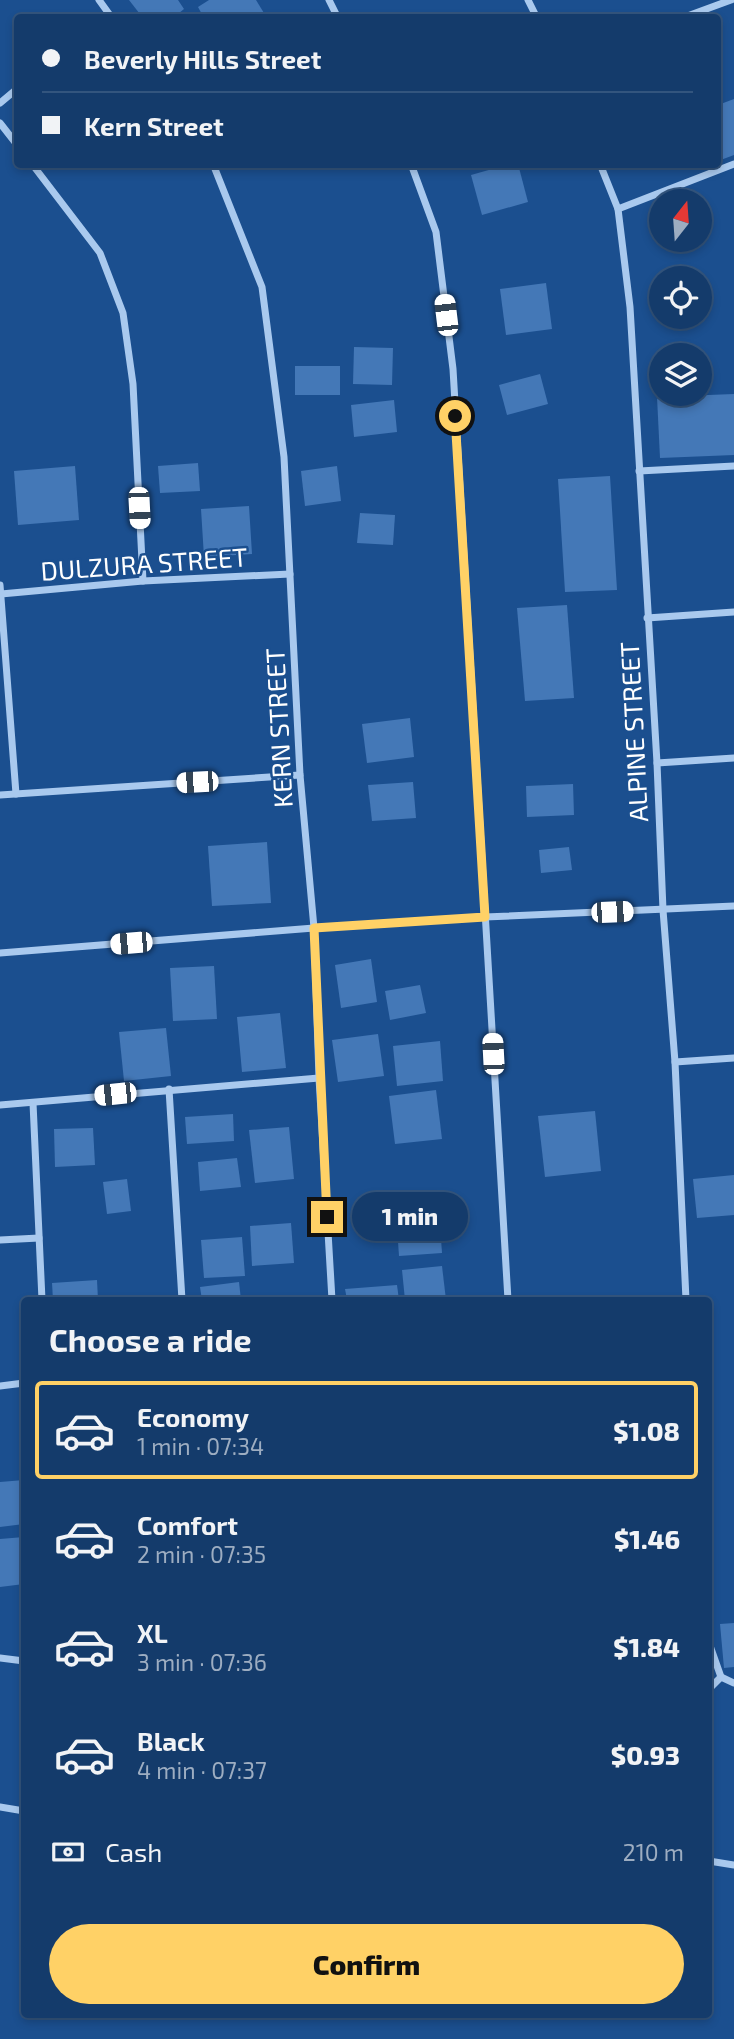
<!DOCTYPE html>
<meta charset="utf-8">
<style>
body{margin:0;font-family:"Exo 2",sans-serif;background:#1d4271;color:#f1f3f6;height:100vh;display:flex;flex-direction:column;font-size:26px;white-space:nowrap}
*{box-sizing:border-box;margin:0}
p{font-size:23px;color:#9dadc1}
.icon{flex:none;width:38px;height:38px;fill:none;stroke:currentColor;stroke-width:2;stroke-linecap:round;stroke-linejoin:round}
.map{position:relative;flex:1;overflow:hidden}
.details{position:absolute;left:21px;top:1297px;width:691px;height:721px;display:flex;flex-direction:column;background:#143b6b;border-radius:7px;box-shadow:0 4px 10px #0003,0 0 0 2px #33557e}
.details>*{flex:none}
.top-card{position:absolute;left:14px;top:14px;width:707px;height:154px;border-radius:7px;box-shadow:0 4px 10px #0003,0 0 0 2px #33557e;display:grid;align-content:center;height:154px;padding:0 28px;background:#143b6b}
.needle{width:46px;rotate:17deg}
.controls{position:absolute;left:649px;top:189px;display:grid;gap:14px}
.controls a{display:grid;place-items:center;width:63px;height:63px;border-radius:50%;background:#143b6b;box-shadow:0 4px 10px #0003,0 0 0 2px #33557e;font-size:35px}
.end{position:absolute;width:32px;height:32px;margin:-16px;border:9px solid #ffd166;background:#111;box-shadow:0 0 0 4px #111}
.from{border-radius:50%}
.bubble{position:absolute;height:49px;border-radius:24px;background:#143b6b;box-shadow:0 4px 10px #0003,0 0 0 2px #33557e;font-size:23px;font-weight:800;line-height:49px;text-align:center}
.car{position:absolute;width:21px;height:42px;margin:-21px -10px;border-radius:9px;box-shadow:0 0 5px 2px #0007;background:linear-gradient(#fff 24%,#345 0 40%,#fff 0 76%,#345 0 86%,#fff 0)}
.top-card b{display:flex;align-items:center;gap:24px;height:66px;font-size:26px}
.top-card b+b{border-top:2px solid #33557e}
.top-card i{width:18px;height:18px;background:#f1f3f6}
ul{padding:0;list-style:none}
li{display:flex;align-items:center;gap:21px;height:98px;margin:0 14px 10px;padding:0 14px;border:4px solid transparent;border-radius:7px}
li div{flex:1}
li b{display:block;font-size:26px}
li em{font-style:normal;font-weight:800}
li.on{border-color:#ffd166}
li>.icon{width:63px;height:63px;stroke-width:1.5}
h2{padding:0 28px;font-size:32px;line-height:84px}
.pay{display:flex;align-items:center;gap:18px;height:77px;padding:0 28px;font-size:26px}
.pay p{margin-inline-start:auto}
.primary-button{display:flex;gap:14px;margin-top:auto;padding:14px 28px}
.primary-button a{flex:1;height:80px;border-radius:42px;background:#ffd166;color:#111;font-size:28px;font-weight:800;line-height:80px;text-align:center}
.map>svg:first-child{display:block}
.building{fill:#4478b7}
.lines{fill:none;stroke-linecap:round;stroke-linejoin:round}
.street{stroke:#a9c9ee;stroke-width:7}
.route{stroke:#ffd166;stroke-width:9}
.labels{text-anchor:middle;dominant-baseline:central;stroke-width:5;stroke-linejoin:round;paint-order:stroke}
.street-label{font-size:26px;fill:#fff;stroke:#1b4f8f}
</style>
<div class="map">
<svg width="734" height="2039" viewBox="0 0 734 2039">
<rect width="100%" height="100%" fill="#1b4f8f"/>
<g class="building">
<polygon points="129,0 178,0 184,9 173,18 143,18"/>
<polygon points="209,0 256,0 267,18 204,18 198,7"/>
<polygon points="734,99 734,155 718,161 718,105"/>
<polygon points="510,164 518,164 528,202 482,215 471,175"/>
<polygon points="546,283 552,329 506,335 500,289"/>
<polygon points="354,347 393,348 392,385 353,384"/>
<rect x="295" y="366" width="45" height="29"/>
<polygon points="540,374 548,404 507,415 499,385"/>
<polygon points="734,394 734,455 660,458 657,397"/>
<polygon points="394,400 397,432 354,437 351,405"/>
<polygon points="198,463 200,491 160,493 158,466"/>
<polygon points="75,466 79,520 18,525 14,471"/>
<polygon points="337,466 341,501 305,506 301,471"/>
<polygon points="610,476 617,590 565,592 558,479"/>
<polygon points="249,506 252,554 204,557 201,509"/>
<polygon points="360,513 395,515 393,545 357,543"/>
<polygon points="567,605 574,698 525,701 517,608"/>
<polygon points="410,718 414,757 367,763 362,724"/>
<polygon points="413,782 416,818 372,821 368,785"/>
<polygon points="573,784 574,815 527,817 526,786"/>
<polygon points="267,842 271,903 212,906 208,846"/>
<polygon points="569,847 572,870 541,873 539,850"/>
<polygon points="371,959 377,1002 341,1008 335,965"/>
<polygon points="214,966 217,1019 173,1021 170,968"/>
<polygon points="420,985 426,1013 390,1020 385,991"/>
<polygon points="280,1013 286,1068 242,1072 237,1017"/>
<polygon points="166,1028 171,1076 124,1081 119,1032"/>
<polygon points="378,1034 384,1076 338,1082 332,1040"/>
<polygon points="440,1041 443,1081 397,1086 393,1046"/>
<polygon points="436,1090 442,1139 395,1144 389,1096"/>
<polygon points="595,1111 601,1171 545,1177 538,1116"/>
<polygon points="233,1114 234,1141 187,1144 185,1117"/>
<polygon points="289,1127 294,1179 255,1183 249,1130"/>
<polygon points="93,1128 95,1165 55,1167 54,1129"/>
<polygon points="237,1158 241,1187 200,1191 198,1162"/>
<polygon points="734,1175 734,1215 697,1218 693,1179"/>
<polygon points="127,1179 131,1211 107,1214 103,1182"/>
<polygon points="439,1210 442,1253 399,1256 396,1213"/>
<polygon points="291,1223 294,1263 252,1266 250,1226"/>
<polygon points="242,1237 245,1276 204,1278 201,1240"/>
<polygon points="442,1266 446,1300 405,1300 402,1270"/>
<polygon points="97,1280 98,1300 53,1300 52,1283"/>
<polygon points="239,1282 241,1300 202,1300 200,1287"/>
<polygon points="397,1285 399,1300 347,1300 345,1289"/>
<polygon points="24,1480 24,1524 0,1527 0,1482"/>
<polygon points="24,1537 24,1584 0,1587 0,1539"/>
<polygon points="734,1623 734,1667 724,1668 720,1624"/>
</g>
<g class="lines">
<g class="street">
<polyline points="99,0 112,18"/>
<polyline points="329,0 338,18"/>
<polyline points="528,0 537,18"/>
<polyline points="682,18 731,0"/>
<polyline points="0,103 18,88"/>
<polyline points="0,123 18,146"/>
<polyline points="32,164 100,253 123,313 133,384 143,581"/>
<polyline points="213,164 262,287 284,457 300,775 314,928 319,1078 332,1300"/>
<polyline points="411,164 436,232 453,369 508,1300"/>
<polyline points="600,164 618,209 630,307 657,763 663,910 675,1062 686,1300"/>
<polyline points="618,209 734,164"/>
<polyline points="639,471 734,466"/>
<polyline points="0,585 16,794"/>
<polyline points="1,594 143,581 290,574"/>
<polyline points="647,618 734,612"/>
<polyline points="657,763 734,758"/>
<polyline points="0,795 300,775"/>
<polyline points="0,953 314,928 485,917 734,906"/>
<polyline points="675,1062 734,1058"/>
<polyline points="169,1089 182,1300"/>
<polyline points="33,1103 42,1300"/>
<polyline points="0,1105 319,1078"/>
<polyline points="0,1240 39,1238"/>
<polyline points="0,1386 24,1383"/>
<polyline points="709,1643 721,1677 734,1683"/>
<polyline points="0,1658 24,1661"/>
<polyline points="709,1689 721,1677"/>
<polyline points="0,1807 24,1811"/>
<polyline points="709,1861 734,1865"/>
</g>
</g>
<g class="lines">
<polyline class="route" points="327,1217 314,928 485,917 455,416"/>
</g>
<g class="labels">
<g class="street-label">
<text transform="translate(144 563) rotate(-4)">DULZURA STREET</text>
<text transform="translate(278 728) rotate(-93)">KERN STREET</text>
<text transform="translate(633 732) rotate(-93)">ALPINE STREET</text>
</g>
</g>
</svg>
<div class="controls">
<a><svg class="needle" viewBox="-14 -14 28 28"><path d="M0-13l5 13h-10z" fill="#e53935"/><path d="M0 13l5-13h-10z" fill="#9dadc1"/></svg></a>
<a><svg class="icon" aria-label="locate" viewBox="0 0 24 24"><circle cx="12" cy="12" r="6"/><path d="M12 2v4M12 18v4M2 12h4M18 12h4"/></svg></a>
<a><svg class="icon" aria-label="layers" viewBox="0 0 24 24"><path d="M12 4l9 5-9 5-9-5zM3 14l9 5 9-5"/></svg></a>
</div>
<i class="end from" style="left:455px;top:416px"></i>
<i class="end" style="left:327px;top:1217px"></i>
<div class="bubble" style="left:352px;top:1192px;width:116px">1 min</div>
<i class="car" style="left:446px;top:315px;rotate:353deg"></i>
<i class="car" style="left:139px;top:508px;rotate:177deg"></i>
<i class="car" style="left:197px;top:782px;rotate:267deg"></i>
<i class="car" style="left:612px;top:912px;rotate:88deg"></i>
<i class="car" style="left:131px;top:943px;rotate:265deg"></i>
<i class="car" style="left:493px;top:1054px;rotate:357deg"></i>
<i class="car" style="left:115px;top:1094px;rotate:264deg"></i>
<div class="top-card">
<b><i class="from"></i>Beverly Hills Street</b>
<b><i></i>Kern Street</b>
</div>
<section class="details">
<h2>Choose a ride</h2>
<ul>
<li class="on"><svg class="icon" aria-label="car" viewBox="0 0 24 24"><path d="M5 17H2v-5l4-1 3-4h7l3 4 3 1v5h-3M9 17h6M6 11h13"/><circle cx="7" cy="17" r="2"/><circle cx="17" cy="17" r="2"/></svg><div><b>Economy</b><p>1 min · 07:34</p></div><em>$1.08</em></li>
<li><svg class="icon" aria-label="car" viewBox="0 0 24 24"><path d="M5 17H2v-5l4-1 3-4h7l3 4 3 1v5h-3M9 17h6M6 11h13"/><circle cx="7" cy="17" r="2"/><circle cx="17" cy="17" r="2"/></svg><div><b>Comfort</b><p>2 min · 07:35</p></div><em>$1.46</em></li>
<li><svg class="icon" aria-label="car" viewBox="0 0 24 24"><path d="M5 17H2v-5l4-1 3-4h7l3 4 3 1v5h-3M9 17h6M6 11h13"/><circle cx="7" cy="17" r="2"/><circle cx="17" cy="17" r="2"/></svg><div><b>XL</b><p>3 min · 07:36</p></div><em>$1.84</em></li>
<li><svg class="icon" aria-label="car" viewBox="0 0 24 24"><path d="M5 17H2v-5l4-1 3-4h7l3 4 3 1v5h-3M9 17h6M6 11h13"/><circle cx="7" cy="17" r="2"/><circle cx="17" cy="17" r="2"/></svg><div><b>Black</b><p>4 min · 07:37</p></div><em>$0.93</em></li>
</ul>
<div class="pay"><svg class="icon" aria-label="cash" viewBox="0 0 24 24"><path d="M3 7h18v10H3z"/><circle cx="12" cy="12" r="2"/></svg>Cash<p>210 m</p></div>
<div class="primary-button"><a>Confirm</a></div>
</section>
</div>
